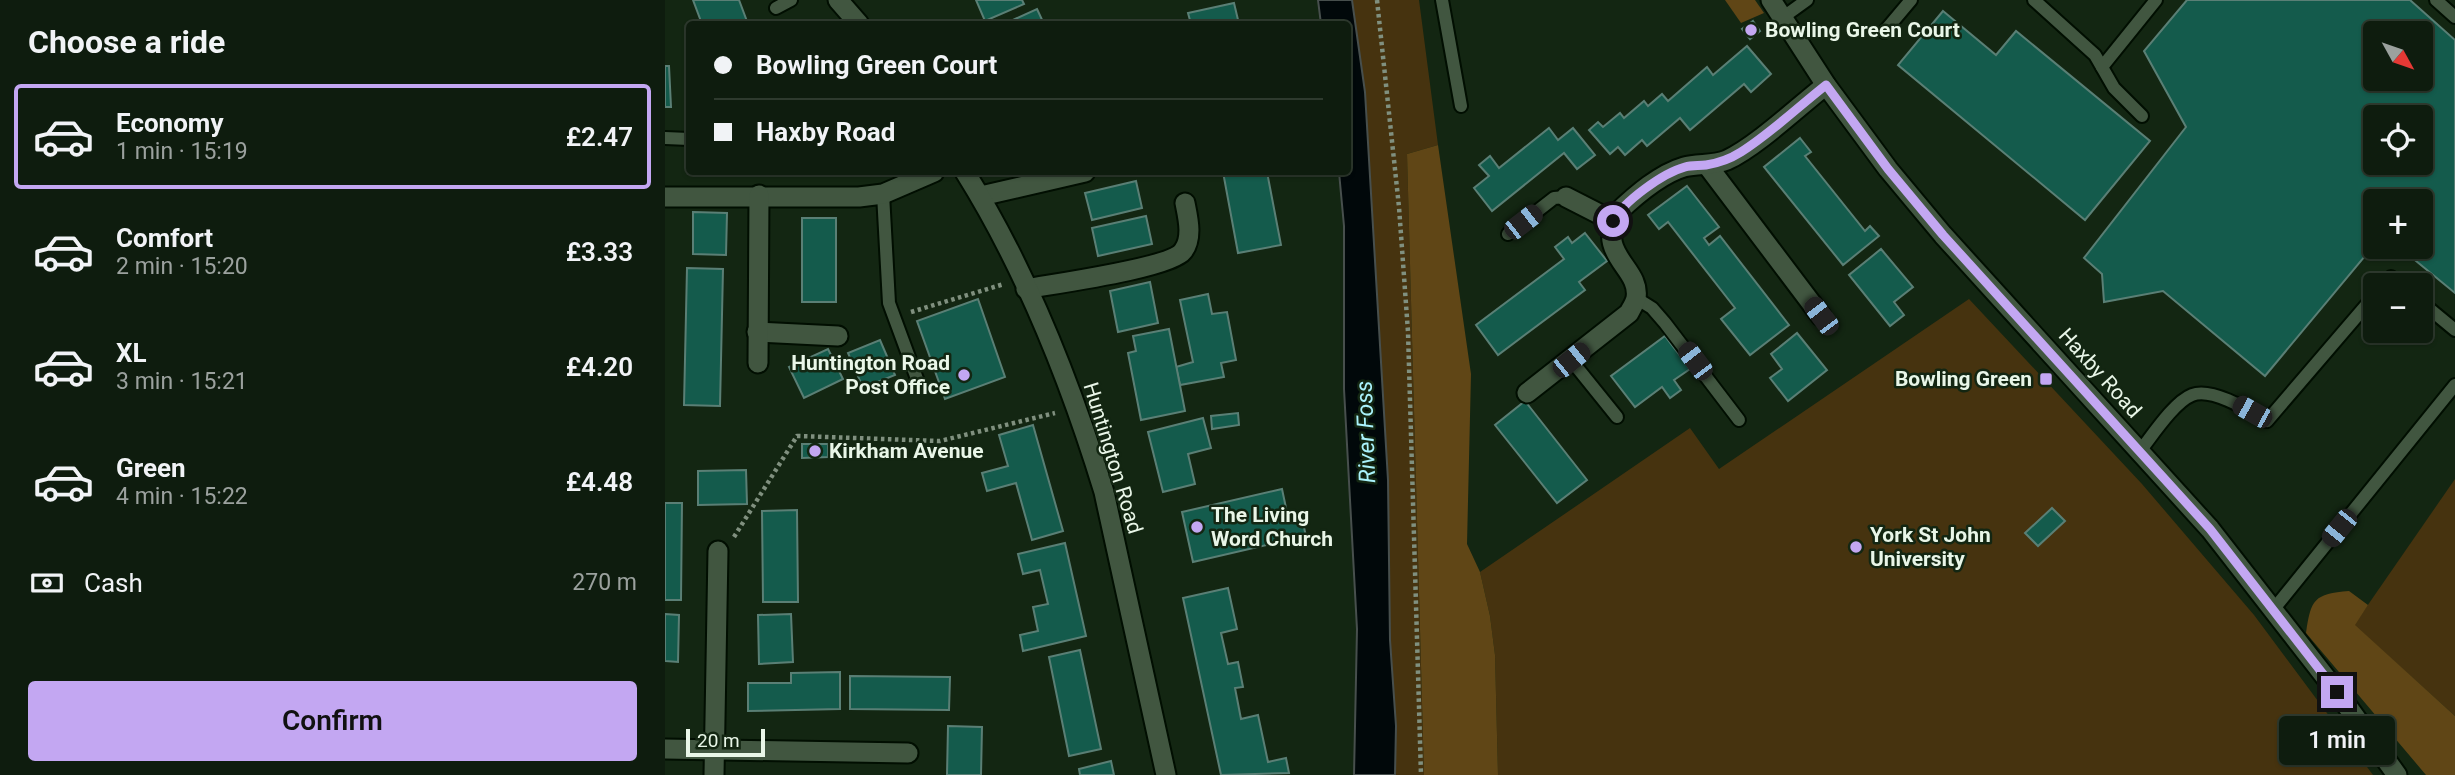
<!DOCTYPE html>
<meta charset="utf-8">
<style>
body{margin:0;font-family:Roboto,sans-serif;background:#1c291c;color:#f1f3f6;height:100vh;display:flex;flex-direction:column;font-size:26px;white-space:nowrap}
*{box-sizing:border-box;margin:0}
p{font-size:23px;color:#9ba19e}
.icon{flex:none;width:38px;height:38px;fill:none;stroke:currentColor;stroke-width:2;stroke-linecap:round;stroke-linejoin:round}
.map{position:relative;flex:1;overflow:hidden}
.drawer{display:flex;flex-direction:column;background:#0e1c0e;width:665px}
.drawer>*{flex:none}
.top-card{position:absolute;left:21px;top:21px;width:665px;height:154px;border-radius:7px;box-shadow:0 2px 5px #0004,0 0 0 2px #2e3a2e;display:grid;align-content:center;height:154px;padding:0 28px;background:#0e1c0e}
.needle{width:46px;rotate:130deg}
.tools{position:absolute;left:1698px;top:21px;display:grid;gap:14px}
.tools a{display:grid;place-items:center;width:70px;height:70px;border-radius:7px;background:#0e1c0e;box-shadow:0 2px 5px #0004,0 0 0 2px #2e3a2e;font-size:35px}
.scale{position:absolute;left:21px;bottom:18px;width:79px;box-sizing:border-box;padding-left:7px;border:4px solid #e9f6e8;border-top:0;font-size:19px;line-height:24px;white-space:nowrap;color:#e9f6e8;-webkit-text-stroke:5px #132612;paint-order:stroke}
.end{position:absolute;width:32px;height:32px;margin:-16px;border:9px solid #c3a7f2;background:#111;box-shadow:0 0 0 4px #111}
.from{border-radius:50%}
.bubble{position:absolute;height:49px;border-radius:7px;background:#0e1c0e;box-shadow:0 2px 5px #0004,0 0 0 2px #2e3a2e;font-size:23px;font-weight:600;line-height:49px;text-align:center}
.car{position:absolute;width:21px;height:42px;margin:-21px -10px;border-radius:9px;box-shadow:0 0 5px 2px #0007;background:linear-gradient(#222 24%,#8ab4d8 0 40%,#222 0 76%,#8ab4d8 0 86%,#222 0)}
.top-card b{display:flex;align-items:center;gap:24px;height:66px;font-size:26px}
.top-card b+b{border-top:2px solid #2e3a2e}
.top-card i{width:18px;height:18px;background:#f1f3f6}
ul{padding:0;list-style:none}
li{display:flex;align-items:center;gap:21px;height:105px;margin:0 14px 10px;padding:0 14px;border:4px solid transparent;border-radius:7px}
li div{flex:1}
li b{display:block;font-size:26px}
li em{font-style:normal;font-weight:600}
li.current{border-color:#c3a7f2}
li>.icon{width:63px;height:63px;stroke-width:1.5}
h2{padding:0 28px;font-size:32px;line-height:84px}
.pay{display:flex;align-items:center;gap:18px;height:77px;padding:0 28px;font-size:26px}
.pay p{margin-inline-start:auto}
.action{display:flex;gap:14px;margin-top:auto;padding:14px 28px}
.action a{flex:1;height:80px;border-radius:7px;background:#c3a7f2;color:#111;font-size:28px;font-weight:600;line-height:80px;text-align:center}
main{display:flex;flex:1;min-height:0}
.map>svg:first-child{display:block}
.green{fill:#46330f}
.forest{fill:#604616}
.water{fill:#01080a;stroke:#474f4d;stroke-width:2}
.building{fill:#145b4c;stroke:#5a7f75;stroke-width:2;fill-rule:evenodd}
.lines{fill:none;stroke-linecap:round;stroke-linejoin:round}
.service-casing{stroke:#010e01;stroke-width:16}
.minor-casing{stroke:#010e01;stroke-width:23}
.tertiary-casing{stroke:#010e01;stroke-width:23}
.path{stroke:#80907f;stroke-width:4.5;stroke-dasharray:3.5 3.5;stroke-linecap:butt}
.service{stroke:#415640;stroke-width:12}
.minor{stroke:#415640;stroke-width:19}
.tertiary{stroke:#415640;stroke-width:19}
.route{stroke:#c3a7f2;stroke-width:9}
.poi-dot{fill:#c3a7f2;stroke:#132612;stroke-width:2.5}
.labels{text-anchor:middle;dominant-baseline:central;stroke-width:5;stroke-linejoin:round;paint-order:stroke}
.poi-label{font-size:21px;font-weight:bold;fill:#e9f6e8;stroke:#132612;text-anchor:start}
.street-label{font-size:21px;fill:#e9f6e8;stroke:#132612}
.water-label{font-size:23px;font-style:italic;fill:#aaf3fc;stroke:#132612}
</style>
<main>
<section class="drawer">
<h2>Choose a ride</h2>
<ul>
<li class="current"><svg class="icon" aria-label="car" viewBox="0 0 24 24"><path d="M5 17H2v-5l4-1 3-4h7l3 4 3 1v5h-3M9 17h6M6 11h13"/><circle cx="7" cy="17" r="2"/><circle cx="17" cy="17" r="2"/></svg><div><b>Economy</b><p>1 min · 15:19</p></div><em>£2.47</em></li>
<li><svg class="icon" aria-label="car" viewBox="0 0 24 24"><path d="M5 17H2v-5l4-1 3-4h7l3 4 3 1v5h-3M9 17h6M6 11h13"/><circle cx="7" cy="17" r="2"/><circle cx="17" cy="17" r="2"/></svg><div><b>Comfort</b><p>2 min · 15:20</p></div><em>£3.33</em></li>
<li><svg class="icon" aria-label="car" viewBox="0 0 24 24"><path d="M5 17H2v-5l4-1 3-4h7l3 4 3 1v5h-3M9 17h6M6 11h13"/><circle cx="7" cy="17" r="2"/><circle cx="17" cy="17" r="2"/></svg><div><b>XL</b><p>3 min · 15:21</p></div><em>£4.20</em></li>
<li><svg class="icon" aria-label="car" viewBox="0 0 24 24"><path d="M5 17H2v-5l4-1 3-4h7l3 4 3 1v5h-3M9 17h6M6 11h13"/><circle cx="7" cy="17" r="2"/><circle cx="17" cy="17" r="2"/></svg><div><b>Green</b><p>4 min · 15:22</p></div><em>£4.48</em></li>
</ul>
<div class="pay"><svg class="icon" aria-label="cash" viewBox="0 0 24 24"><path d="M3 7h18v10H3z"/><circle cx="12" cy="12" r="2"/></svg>Cash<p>270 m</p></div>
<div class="action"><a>Confirm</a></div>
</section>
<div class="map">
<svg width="1790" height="775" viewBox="0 0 1790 775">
<rect width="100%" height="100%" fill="#132612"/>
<g class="green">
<polygon points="687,0 754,0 773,145 742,154 759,775 730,775 731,726 725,640 723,480 700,92"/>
<polygon points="1304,299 1477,484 1589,615 1708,775 833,775 830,655 825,616 815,572 1025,428 1054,469"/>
<polygon points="1790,479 1790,716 1689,625"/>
</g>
<g class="forest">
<polygon points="1060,0 1090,0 1099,13 1076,23"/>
<polygon points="773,145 806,374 802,544 815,572 825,616 830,655 833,775 759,775 742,154"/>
<path d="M1684,591L1703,605L1690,625L1790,716V775H1761L1641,633C1646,599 1649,594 1684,591Z"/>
</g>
<polygon class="water" points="653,0 687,0 700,92 723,480 725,640 731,726 730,775 689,775 692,629 679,389 679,226 674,172 682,172 682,24 656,24"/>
<g class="building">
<polygon points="28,0 74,0 83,24 37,24"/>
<polygon points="311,0 357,0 359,4 320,21"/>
<path d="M1522,0H1745L1790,40V293L1734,247H1755V201H1710V244L1600,376L1498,291L1439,302L1437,274L1419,258L1521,127L1479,51ZM1710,33H1755V79H1710ZM1710,117H1755V163H1710Z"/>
<polygon points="569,3 574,24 526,24 523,13"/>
<polygon points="372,9 379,24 339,24"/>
<polygon points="1278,11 1331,55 1351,31 1485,141 1420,220 1233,65"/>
<polygon points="1088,21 1095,31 1085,39 1077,29"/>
<polygon points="1082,46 1106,74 1086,92 1079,84 1025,130 1015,118 982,146 977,140 960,155 953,147 945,154 924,130 933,122 938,127 955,113 959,118 979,101 983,106 997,94 1003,101 1042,67 1048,75"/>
<polygon points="0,66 4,66 6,107 0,107"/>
<polygon points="884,128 893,140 908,128 930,155 912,169 899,153 827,211 809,188 824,176 814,165 825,156 834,168"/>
<polygon points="1135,138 1146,152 1140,156 1200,231 1205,226 1214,236 1178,265 1099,167"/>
<polygon points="558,172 602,172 616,245 573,253"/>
<polygon points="471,181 477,208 427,220 420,193"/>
<polygon points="1022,186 1054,227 1039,238 1044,245 1055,236 1124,325 1085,355 1056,319 1070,308 1003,222 994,229 983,215"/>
<polygon points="28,212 62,213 61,255 28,254"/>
<polygon points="481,216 487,244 433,256 427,228"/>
<rect x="137" y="218" width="34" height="84"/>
<polygon points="920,233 942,261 914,282 920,290 833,355 811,325 899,259 890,247 903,237 907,243"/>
<polygon points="1216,249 1248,287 1229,302 1239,315 1225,326 1184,275"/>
<polygon points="22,268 58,269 55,406 19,405"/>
<polygon points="485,282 493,323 453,332 445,291"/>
<polygon points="543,294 547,314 562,312 571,360 556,363 559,377 515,385 511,367 528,362 515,300"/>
<polygon points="313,299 340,377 280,399 252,321"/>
<polygon points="504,329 520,411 476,420 463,353 471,351 468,336"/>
<polygon points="1132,333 1162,370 1123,401 1105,378 1117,369 1106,354"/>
<polygon points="1000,336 1025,369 1009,380 1016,390 1005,398 997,387 970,407 946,376"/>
<polygon points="215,340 230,375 198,388 183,353"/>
<polygon points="163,349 178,379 139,398 124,367"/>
<polygon points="860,401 922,480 892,503 830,425"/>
<polygon points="573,413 574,425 547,429 546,416"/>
<polygon points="538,418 546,448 523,454 530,484 498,492 483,432"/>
<polygon points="368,425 398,531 367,540 351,483 322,491 317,473 343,466 334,435"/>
<polygon points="137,444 163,444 163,457 137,458"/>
<polygon points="81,470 82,504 33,505 33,471"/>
<polygon points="617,489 624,522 637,519 641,536 528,562 517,512"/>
<polygon points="0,503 17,503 16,600 0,600"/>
<polygon points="1387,508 1400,521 1373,546 1360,533"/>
<polygon points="132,510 133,602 98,602 97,511"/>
<polygon points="400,543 421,636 358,651 355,635 373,631 368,607 383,604 375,570 358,574 353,554"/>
<polygon points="563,588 572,629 556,633 563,664 573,662 578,687 570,688 576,719 593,715 603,762 621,758 624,773 556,775 518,598"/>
<polygon points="0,614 14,615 13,662 0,661"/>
<polygon points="126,614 128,662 94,664 93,615"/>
<polygon points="415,650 436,749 404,756 384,657"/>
<polygon points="175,672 175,709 83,711 83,683 126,683 126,673"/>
<polygon points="185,676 285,677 284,710 185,709"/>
<polygon points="283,726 317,727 316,775 282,775"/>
<polygon points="446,761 449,775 415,775 414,769"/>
</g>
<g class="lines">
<g class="service-casing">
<g id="service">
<polyline points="777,0 796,106"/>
<polyline points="1369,0 1430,55 1449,88 1477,116"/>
<polyline points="1771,0 1790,17"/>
<polyline points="111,8 126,0"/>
<polyline points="1117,18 1142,0"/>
<polyline points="1219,32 1246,0"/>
<polyline points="1437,67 1491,0"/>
<polyline points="0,138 24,139"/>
<polyline points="218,194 224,303 255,387"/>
<polyline points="843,234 889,198 901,197"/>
<polyline points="1718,285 1726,277 1736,285"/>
<polyline points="971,298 987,308 1000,323 1074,420"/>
<polyline points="1755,301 1790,330"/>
<polyline points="906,360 952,417"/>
<path d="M1475,451C1487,436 1509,402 1527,395C1547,387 1585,411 1602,421L1710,295"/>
<polyline points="1608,610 1790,385"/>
</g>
</g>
<g class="minor-casing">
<g id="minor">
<polyline points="1042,165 1156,316"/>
<polyline points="316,196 420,172"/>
<polyline points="0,197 194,197 218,194 269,172"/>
<polyline points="901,197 948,221"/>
<path d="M361,289C387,284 506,268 518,251C528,238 523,218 520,203"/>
<polyline points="92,332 173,336"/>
<polyline points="93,363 94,195"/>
<path d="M862,393L964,313C966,309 970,303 971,298C976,267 930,256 953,212C971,195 995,174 1019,167C1033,163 1048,166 1062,160C1092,146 1134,106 1161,85"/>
<polyline points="0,749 243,753"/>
<polyline points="49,775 53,551"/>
</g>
</g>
<g class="tertiary-casing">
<g id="tertiary">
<polyline points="173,0 194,24"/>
<polyline points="1106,0 1161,85 1223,169 1278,235 1545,529 1672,692 1732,775"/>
<path d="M300,172C360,268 406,384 439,492L501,775"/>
</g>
</g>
<g class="path">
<polyline points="712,0 734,207 743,332 756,775"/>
<polyline points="246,312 339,284"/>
<polyline points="69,537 132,436 275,441 390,413"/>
</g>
<use href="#service" class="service"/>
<use href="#minor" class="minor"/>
<use href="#tertiary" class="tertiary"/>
</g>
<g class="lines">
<path class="route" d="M948,221C959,201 998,173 1020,167C1027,165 1034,166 1041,165C1054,163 1065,159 1076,152C1106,133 1133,107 1161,85L1223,169L1278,235L1545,529L1672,692"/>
</g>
<g class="poi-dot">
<circle cx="1086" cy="30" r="7"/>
<circle cx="299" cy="375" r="7"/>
<rect x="1374" y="372" width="14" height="14" rx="3.5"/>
<circle cx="150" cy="451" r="7"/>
<circle cx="532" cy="527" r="7"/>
<circle cx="1191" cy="547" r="7"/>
</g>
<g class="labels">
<g class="poi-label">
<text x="1100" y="30">Bowling Green Court</text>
<text x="285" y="363" text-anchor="end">Huntington Road<tspan x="285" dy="24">Post Office</tspan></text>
<text x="1367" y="379" text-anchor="end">Bowling Green</text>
<text x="164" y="451">Kirkham Avenue</text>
<text x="546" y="515">The Living<tspan x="546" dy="24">Word Church</tspan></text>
<text x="1205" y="535">York St John<tspan x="1205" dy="24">University</tspan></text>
</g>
<g class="street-label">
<text transform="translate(1435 373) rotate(48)">Haxby Road</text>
<text transform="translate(448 458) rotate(73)">Huntington Road</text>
</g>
<g class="water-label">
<text transform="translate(701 432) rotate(-92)">River Foss</text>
</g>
</g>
</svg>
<div class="tools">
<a><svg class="needle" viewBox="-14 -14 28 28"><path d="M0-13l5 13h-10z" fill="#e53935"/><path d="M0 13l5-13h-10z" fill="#9ba19e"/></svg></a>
<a><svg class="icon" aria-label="locate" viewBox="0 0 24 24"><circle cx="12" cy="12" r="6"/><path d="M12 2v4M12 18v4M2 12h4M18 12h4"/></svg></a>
<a>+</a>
<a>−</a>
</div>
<div class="scale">20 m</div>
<i class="end from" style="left:948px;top:221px"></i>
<i class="end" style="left:1672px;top:692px"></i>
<div class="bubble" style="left:1614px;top:716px;width:116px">1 min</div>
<i class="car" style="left:858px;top:222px;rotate:52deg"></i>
<i class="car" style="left:1156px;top:316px;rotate:323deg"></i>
<i class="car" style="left:906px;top:360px;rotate:51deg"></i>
<i class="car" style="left:1030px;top:361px;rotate:323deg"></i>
<i class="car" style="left:1587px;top:412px;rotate:299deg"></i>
<i class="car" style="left:1674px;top:528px;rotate:219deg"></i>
<div class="top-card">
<b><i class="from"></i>Bowling Green Court</b>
<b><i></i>Haxby Road</b>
</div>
</div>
</main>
